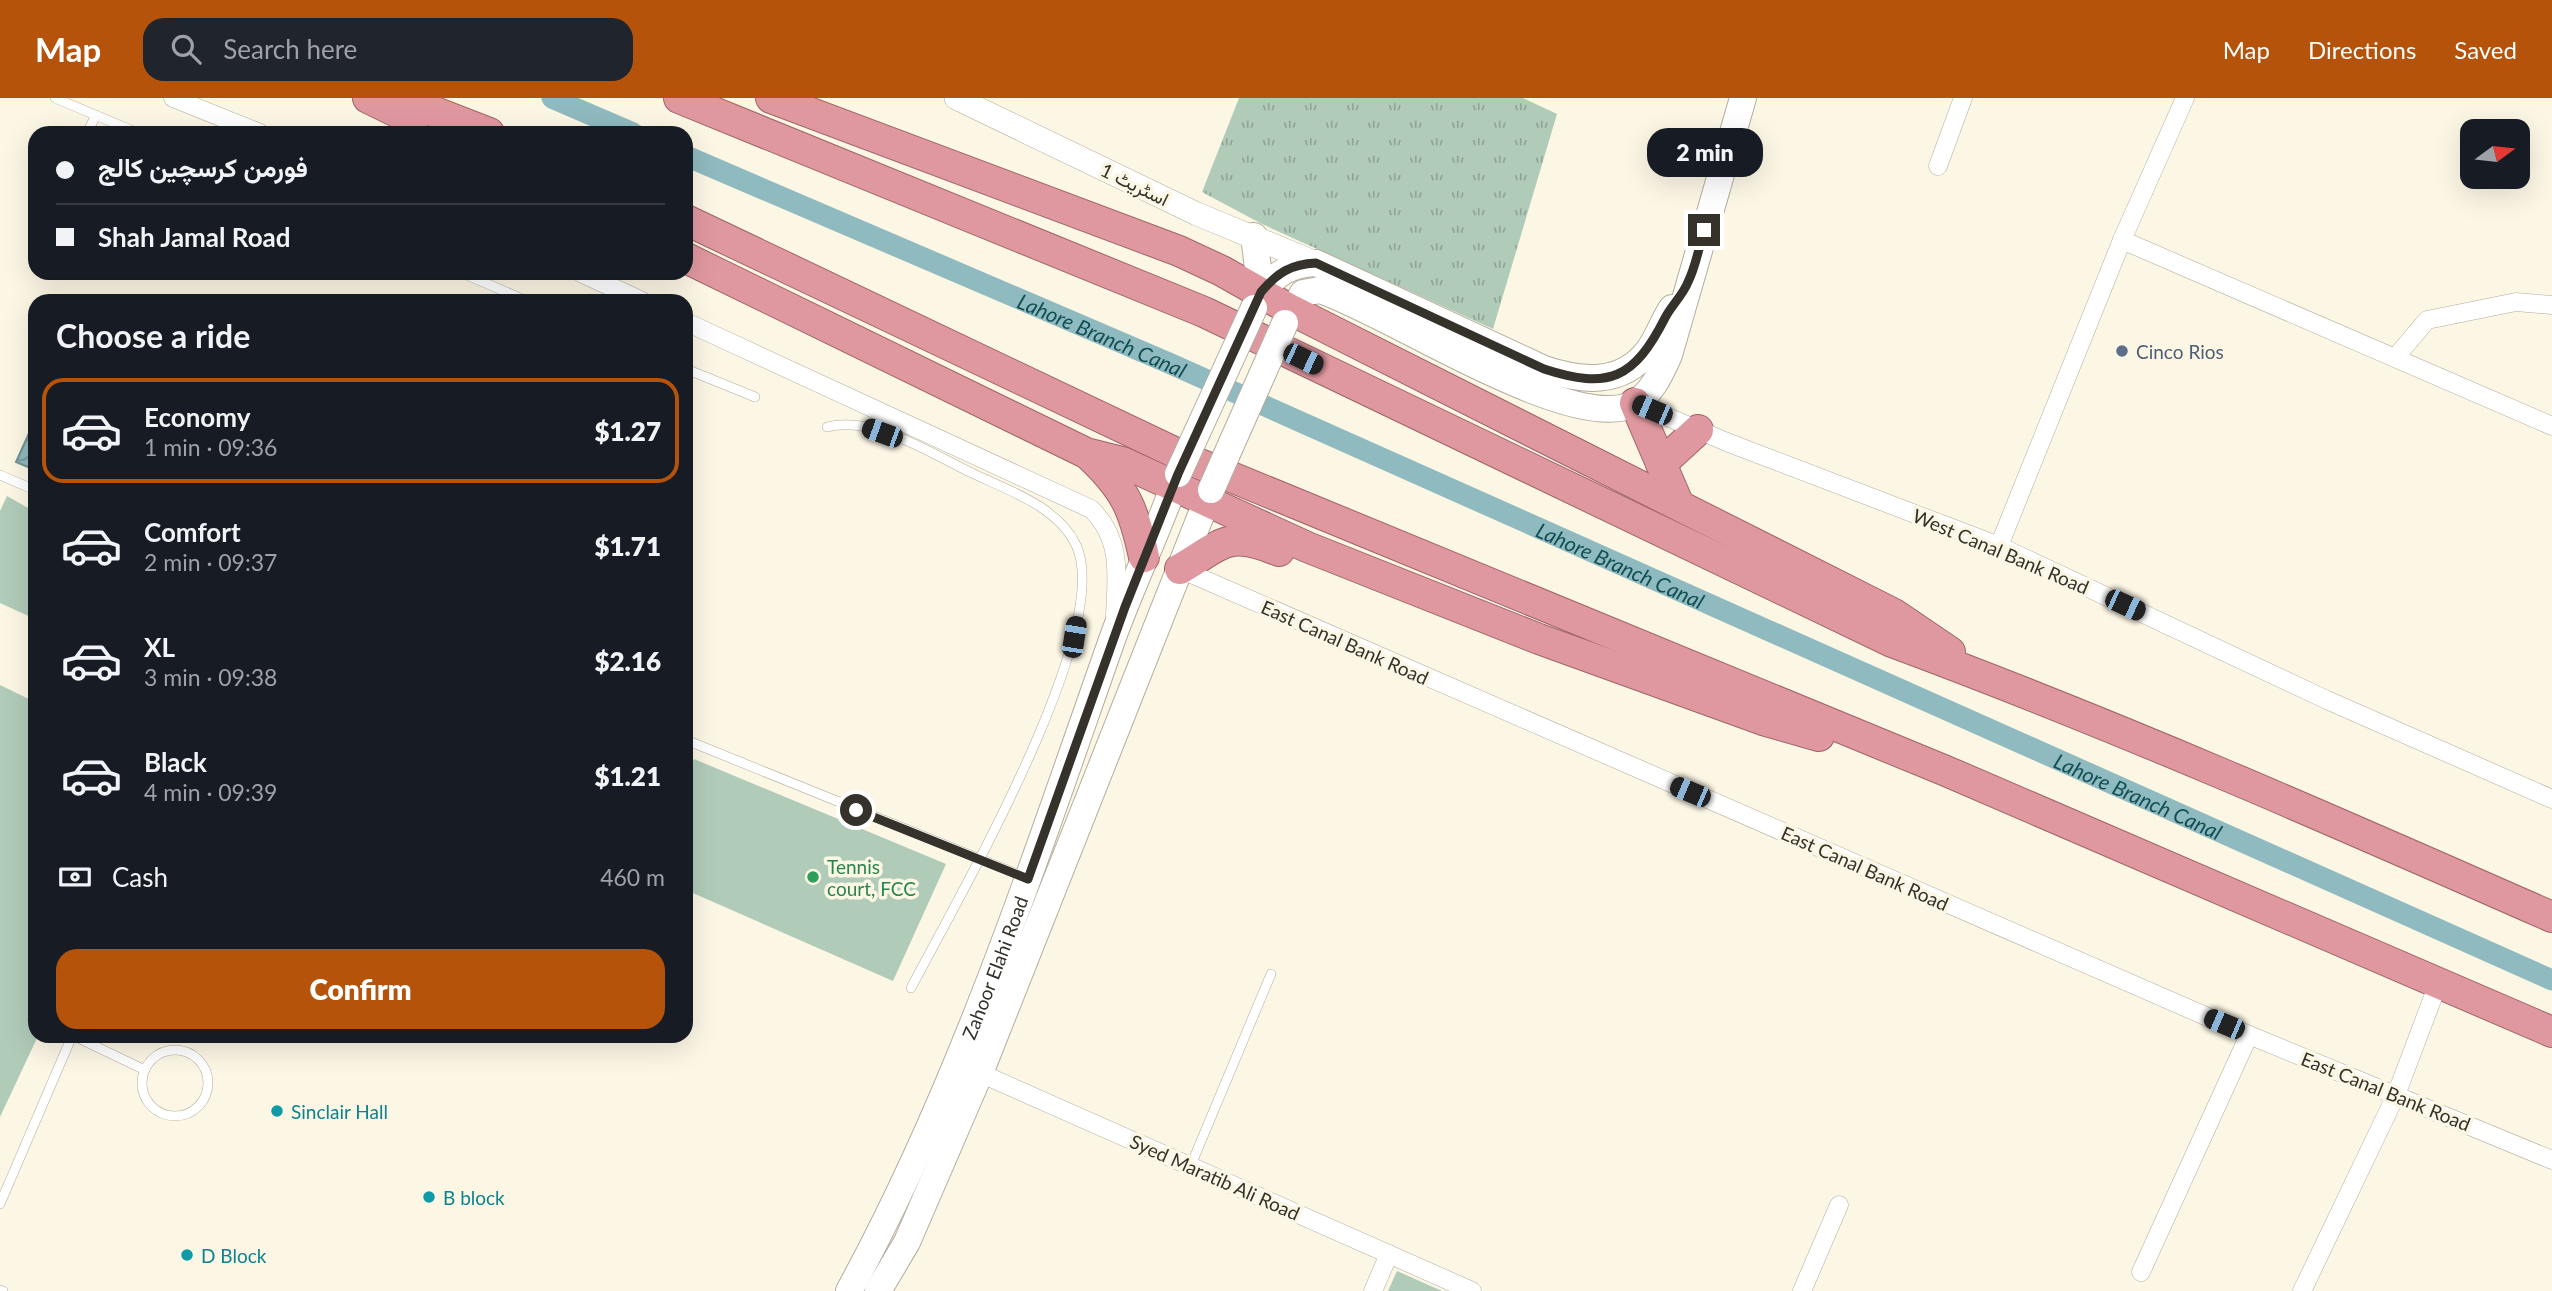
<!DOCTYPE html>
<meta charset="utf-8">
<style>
body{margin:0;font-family:Lato,Vazirmatn,sans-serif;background:#20242c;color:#f1f3f6;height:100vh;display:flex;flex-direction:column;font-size:26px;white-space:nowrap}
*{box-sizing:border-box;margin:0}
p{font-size:23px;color:#9ea1a6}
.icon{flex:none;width:38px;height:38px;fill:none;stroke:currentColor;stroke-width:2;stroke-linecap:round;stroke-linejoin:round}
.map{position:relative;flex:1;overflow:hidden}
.side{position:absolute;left:28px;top:196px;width:665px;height:749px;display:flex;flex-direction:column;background:#171b24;border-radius:21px;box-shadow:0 7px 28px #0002}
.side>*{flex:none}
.guide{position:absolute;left:28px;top:28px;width:665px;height:154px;border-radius:21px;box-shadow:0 7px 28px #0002;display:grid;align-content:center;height:154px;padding:0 28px;background:#171b24}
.needle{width:46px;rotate:75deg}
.buttons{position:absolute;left:2460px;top:21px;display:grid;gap:14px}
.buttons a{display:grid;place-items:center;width:70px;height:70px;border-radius:14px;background:#171b24;box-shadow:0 7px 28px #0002;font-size:35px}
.end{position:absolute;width:32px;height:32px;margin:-16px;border:9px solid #35322c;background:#fff;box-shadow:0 0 0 4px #fff}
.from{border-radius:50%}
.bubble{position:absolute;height:49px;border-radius:21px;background:#171b24;box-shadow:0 7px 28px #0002;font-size:23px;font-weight:800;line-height:49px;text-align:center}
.car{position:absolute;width:21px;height:42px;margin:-21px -10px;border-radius:9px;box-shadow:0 0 5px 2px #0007;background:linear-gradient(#222 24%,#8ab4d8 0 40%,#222 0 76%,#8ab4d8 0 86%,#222 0)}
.guide b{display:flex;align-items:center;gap:24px;height:66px;font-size:26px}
.guide b+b{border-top:2px solid #363941}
.guide i{width:18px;height:18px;background:#f1f3f6}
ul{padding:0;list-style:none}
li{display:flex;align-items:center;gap:21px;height:105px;margin:0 14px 10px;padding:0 14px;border:4px solid transparent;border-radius:21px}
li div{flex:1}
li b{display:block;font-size:26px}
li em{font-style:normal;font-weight:800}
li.selected{border-color:#b45309}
li>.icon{width:63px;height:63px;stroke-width:1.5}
h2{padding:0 28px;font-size:32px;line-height:84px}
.pay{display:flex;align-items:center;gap:18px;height:77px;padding:0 28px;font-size:26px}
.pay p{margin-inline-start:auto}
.primary-button{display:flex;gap:14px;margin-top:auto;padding:14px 28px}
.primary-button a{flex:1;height:80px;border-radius:21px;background:#b45309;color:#fff;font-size:28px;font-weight:800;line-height:80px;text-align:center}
header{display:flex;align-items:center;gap:42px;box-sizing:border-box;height:98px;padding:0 35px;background:#b45309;color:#fff}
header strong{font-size:33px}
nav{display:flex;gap:38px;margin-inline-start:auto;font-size:24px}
.search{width:490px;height:63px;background:#20242c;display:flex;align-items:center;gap:18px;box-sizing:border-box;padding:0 24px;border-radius:21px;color:#9ea1a6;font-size:26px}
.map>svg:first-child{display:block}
.grass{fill:url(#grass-tufts)}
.park{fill:#b1cbb9}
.water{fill:url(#water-waves);stroke:#749193;stroke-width:2}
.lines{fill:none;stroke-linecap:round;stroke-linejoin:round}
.canal{stroke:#8fbabf;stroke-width:21}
.service-casing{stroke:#b3ad9d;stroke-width:10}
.minor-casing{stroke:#b3ad9d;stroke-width:19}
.tertiary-casing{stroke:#b3ad9d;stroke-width:24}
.secondary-casing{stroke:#b3ad9d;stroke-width:28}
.trunk-casing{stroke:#a06468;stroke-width:32}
.service{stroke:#fff;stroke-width:9}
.minor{stroke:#fff;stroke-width:18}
.tertiary{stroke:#fff;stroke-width:23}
.secondary{stroke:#fff;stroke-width:26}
.trunk{stroke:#e098a0;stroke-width:30}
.secondary-bridge-casing{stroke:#b3ad9d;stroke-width:28;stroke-linecap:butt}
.secondary-bridge{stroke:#fff;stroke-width:26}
.route{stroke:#35322c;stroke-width:9}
.service-dot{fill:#5c6f8a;stroke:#fcf6e5;stroke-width:2.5}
.leisure-dot{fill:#2e9e5b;stroke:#fcf6e5;stroke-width:2.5}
.culture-dot{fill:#0f9aa8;stroke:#fcf6e5;stroke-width:2.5}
.labels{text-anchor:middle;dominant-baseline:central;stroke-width:7;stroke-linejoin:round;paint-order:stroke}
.street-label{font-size:19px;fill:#35322c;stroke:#fcf6e5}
.service-label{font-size:19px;fill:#4e5e75;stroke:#fcf6e5;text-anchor:start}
.leisure-label{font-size:19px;fill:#27864d;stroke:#fcf6e5;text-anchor:start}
.culture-label{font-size:19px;fill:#0d838f;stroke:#fcf6e5;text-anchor:start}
.water-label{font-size:21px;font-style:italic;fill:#104f56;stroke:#fcf6e5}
</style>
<header>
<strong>Map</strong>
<div class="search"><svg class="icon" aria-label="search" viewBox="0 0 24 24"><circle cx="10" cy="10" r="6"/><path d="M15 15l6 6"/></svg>Search here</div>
<nav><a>Map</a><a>Directions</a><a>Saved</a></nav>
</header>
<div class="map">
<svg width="2552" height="1193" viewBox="0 0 2552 1193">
<defs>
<pattern id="grass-tufts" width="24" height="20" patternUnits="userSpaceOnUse" patternTransform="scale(1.75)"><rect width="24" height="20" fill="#b1cbb9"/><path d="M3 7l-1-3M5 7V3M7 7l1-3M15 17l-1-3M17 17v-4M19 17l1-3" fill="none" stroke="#91a597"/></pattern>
<pattern id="water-waves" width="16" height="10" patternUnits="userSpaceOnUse" patternTransform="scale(1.75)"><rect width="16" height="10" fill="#8fbabf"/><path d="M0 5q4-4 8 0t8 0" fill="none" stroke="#76989b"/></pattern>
</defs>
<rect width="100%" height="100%" fill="#fcf6e5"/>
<polygon class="grass" points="1239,0 1523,0 1557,16 1493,231 1262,126 1202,94"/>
<g class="park">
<polygon points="7,398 35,414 35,521 0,505 0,413"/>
<polygon points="0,587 35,604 35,938 38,938 0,1019"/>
<polygon points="694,661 946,766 893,883 686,792 686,680"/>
<polygon points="1397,1173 1442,1193 1388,1193"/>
</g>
<polygon class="water" points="35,322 35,372 16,364"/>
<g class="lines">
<g class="canal">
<polyline points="552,0 633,35"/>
<path id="s1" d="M686,58L1171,266L2552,882"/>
</g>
<g class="service-casing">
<g id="service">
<polyline points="55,0 138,35"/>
<polyline points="87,35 96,17"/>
<polyline points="462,175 527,203"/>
<polyline points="686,271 755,299"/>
<path d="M827,329C875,317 931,356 974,376C1010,393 1058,409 1076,447C1116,531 954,807 911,890"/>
<polyline points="0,377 35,392"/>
<polyline points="686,642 1027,780"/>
<polyline points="74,938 145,972"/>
<circle cx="175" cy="985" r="33"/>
<polyline points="1191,1067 1271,876"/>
<polyline points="0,1106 72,938"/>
<polyline points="0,1192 3,1193"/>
</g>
</g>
<g class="minor-casing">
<g id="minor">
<polyline points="173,0 260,35"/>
<polyline points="1938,68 1963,0"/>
<polyline points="2122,142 2552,328"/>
<polyline points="581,175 642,203"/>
<path d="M686,224L1091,411C1122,441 1117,476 1115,517"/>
<polyline points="2395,260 2427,222 2516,204 2552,207"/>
<polyline points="1635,305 1729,345 1999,448 2327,602 2552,701"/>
<polyline points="1999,448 2122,142 2185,0"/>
<polyline points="1180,471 2249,937 2552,1062"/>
<polyline points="973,972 1472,1193"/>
<polyline points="2141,1174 2249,937"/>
<polyline points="1373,1193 1389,1156"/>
<polyline points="1802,1193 1839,1107"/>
<polyline points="2302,1193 2396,997 2438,886"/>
</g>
</g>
<g class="tertiary-casing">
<polyline id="tertiary" points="956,0 1197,116 1316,165"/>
</g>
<g class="secondary-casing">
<g id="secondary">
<polyline points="1254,138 1261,194"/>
<path d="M1254,210C1267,182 1284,166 1316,165L1544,271C1581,283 1621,288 1648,253C1658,240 1663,223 1672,210"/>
<path d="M1285,225L1303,195L1320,192C1389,215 1568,334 1631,307C1651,298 1661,275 1669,257L1743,0"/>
<path id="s2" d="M849,1193C962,986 1035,760 1113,539C1133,484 1159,431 1178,376"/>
<polyline points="878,1193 907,1144 980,975 1211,392"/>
</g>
</g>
<g class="trunk-casing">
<g id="trunk">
<polyline points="368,0 413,22"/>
<polyline points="399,0 489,35"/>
<path d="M679,0L1204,214L1892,544C2116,627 2334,723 2552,819"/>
<polyline points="771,0 1179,153 1222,173 1291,212 1894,516 1950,554"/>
<polyline points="686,122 1195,364 1946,673 2552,934"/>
<polyline points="686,160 1086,355 1122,364 1307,449 1539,541 1763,622 1819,638"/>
<polyline points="1635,305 1678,405"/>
<path d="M1090,358C1126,392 1134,412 1144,459"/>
<polyline points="1661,366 1698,332"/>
<path d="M1180,471C1224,445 1228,432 1279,453"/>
</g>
</g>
<use href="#service" class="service"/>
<use href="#minor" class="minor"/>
<use href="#tertiary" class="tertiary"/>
<use href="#secondary" class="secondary"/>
<use href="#trunk" class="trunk"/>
<g class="secondary-bridge-casing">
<g id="secondary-bridge">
<polyline points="1178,376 1254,210"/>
<polyline points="1211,392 1285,225"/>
</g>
</g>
<use href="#secondary-bridge" class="secondary-bridge"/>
</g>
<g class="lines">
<path class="route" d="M856,712L1028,781L1125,509L1178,376L1261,194C1277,175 1291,166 1316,165L1544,271C1609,292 1634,281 1665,220C1671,208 1683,197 1688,184C1696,168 1699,149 1704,132"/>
</g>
<circle class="service-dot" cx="2122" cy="253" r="7"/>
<circle class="leisure-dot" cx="813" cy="779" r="7"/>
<g class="culture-dot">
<circle cx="277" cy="1013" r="7"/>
<circle cx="429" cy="1099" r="7"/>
<circle cx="187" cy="1157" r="7"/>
</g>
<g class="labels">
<g class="street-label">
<text transform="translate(1135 86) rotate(26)">اسٹریٹ 1</text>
<text transform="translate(2001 453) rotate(23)">West Canal Bank Road</text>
<text transform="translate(1345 544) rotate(24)">East Canal Bank Road</text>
<text transform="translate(1865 770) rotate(24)">East Canal Bank Road</text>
<text stroke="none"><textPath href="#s2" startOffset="355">Zahoor Elahi Road</textPath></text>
<text transform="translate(2386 993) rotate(22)">East Canal Bank Road</text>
<text transform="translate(1215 1079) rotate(24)">Syed Maratib Ali Road</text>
</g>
<g class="service-label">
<text x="2136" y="253">Cinco Rios</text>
</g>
<g class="leisure-label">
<text x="827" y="768">Tennis<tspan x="827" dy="22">court, FCC</tspan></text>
</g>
<g class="culture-label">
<text x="291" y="1013">Sinclair Hall</text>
<text x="443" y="1099">B block</text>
<text x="201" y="1157">D Block</text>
</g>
<g class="water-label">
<text stroke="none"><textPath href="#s1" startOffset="453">Lahore Branch Canal</textPath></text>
<text stroke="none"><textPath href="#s1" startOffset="1020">Lahore Branch Canal</textPath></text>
<text stroke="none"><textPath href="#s1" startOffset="1587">Lahore Branch Canal</textPath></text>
</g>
</g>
</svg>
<div class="buttons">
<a><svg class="needle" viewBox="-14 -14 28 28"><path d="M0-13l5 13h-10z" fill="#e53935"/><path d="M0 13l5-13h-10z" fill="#9ea1a6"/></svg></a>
</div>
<i class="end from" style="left:856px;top:712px"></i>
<i class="end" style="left:1704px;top:132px"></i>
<div class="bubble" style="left:1647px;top:30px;width:116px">2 min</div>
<i class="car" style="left:1303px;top:261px;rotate:116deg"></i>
<i class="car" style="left:1652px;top:312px;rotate:293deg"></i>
<i class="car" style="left:882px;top:335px;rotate:290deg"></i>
<i class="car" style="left:2125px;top:507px;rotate:115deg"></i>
<i class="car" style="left:1074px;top:539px;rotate:9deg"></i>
<i class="car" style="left:1690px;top:694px;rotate:293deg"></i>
<i class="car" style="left:2224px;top:926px;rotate:293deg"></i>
<div class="guide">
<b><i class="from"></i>فورمن کرسچین کالج</b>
<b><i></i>Shah Jamal Road</b>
</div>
<section class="side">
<h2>Choose a ride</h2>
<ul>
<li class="selected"><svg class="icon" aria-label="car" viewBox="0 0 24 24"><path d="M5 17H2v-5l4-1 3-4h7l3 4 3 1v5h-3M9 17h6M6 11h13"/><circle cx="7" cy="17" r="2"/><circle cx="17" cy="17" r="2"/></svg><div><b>Economy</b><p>1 min · 09:36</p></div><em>$1.27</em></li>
<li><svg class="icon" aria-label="car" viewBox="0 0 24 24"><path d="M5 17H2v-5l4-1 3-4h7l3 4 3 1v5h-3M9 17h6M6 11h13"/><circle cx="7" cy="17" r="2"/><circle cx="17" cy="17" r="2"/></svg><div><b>Comfort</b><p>2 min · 09:37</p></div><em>$1.71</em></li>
<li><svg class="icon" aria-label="car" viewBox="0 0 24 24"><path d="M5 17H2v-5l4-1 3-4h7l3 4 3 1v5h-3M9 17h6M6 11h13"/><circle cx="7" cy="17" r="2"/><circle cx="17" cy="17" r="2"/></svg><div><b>XL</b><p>3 min · 09:38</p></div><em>$2.16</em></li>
<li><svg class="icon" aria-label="car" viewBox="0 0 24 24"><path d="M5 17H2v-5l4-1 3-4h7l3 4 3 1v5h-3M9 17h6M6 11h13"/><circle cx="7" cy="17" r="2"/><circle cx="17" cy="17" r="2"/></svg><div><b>Black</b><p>4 min · 09:39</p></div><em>$1.21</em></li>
</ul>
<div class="pay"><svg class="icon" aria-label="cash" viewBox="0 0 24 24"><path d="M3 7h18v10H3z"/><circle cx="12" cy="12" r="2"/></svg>Cash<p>460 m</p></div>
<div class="primary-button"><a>Confirm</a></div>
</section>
</div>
